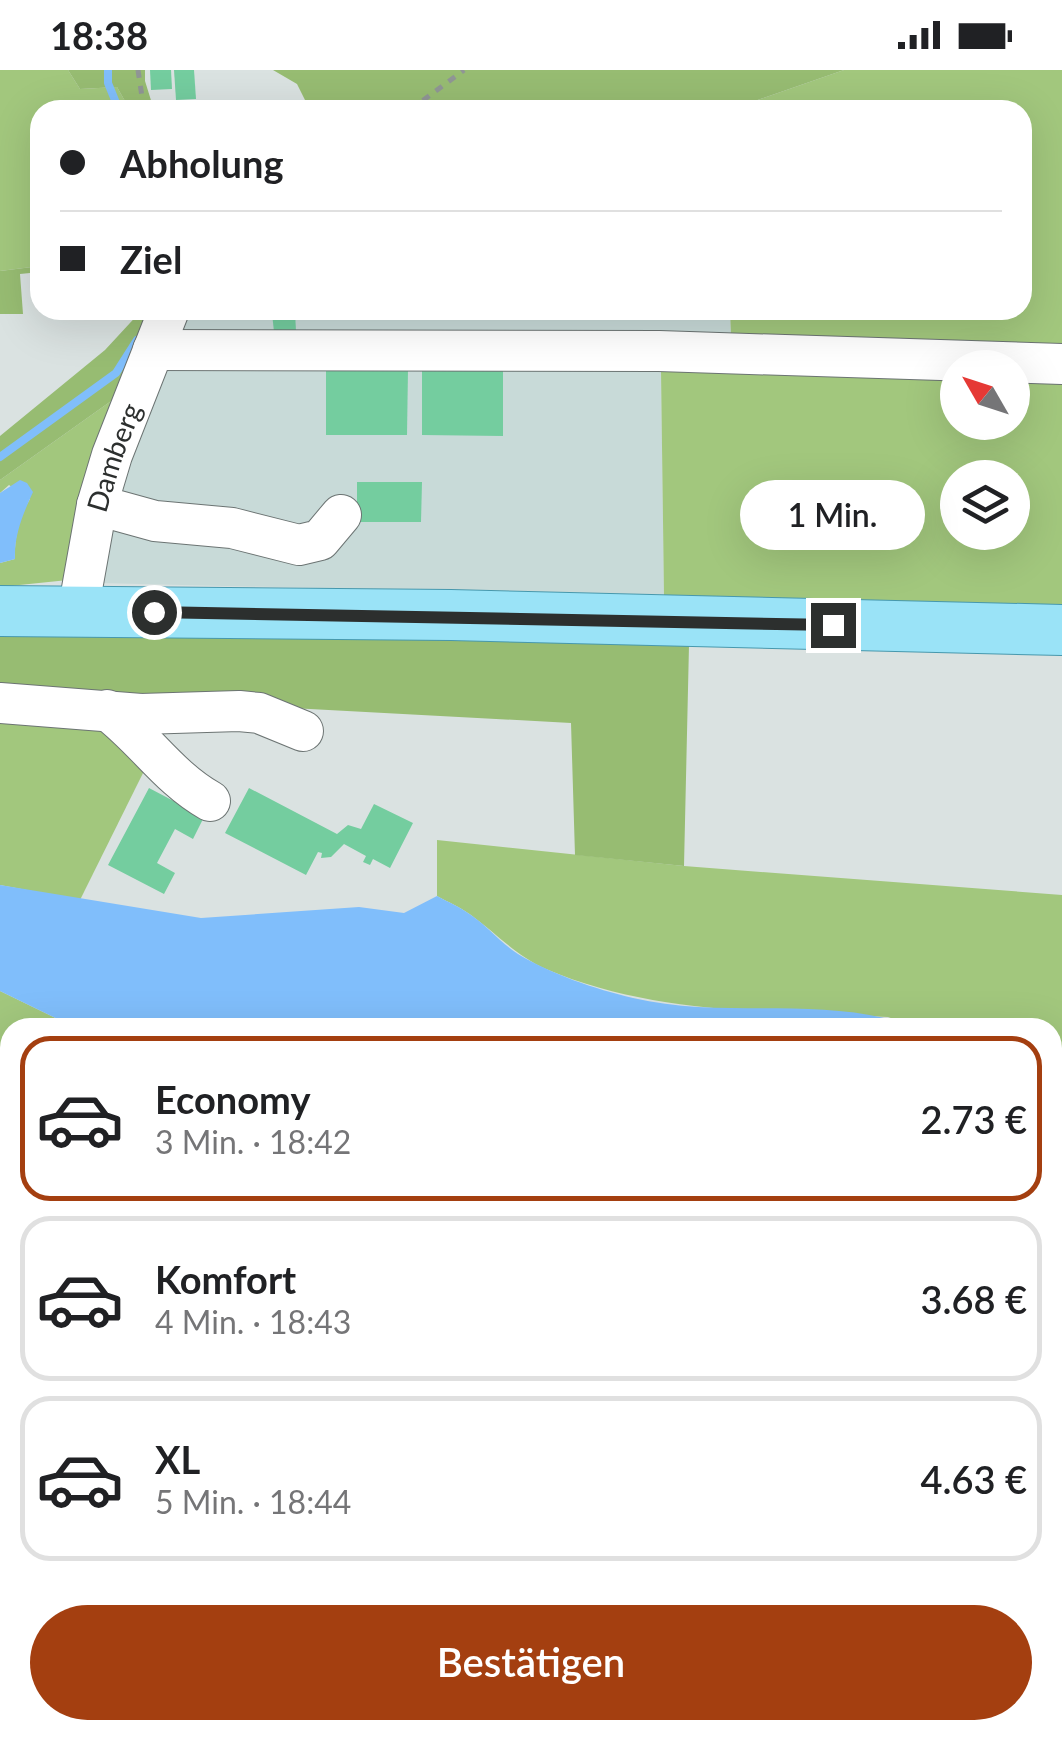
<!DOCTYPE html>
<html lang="de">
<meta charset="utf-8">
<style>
body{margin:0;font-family:Lato,sans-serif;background:#f6f6f6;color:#202124;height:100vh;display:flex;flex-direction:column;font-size:38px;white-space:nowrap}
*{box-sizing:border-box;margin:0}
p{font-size:32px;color:#757577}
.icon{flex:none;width:55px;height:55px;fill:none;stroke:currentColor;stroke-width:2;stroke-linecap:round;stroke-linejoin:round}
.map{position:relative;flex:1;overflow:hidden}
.drawer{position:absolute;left:0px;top:948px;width:1062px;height:722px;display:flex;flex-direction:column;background:#fff;border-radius:30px 30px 0 0;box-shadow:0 10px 40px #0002}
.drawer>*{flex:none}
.banner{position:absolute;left:30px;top:30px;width:1002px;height:220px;border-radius:30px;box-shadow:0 10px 40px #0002;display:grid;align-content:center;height:220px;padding:0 30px;background:#fff}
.needle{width:65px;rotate:309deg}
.controls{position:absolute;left:940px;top:280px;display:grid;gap:20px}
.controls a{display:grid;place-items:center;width:90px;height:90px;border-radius:50%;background:#fff;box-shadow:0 10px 40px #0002;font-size:50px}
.end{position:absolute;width:45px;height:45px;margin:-22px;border:12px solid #2c2f2e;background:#fff;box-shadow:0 0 0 5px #fff}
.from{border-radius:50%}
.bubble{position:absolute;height:70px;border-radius:35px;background:#fff;box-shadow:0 10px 40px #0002;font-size:32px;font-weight:600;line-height:70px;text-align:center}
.banner b{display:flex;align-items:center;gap:35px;height:95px;font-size:38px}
.banner b+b{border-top:2px solid #e0e0e0}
.banner i{width:25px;height:25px;background:#202124}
ul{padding:18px 0 0;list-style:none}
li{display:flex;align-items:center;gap:30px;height:165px;margin:0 20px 15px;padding:0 10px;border:5px solid #e0e0e0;border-radius:30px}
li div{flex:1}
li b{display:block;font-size:38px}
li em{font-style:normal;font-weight:600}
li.selected{border-color:#a43f10}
li>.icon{width:90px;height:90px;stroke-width:1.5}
.action{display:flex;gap:20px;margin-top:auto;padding:20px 30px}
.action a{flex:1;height:115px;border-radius:60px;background:#a43f10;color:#fff;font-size:40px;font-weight:600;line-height:115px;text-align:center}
.status{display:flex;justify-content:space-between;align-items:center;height:70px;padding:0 50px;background:#fff;direction:ltr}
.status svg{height:28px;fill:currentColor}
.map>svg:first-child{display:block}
.built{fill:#c8dad8}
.green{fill:#a2c77d;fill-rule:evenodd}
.forest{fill:#97bc72}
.water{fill:#80befb}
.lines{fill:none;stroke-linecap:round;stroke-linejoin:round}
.stream{stroke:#80befb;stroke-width:8}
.canal{stroke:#80befb;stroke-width:28}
.building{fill:#74cd9f}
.minor-casing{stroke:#6c7473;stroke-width:42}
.major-casing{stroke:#4798ad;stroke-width:52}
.path{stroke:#909695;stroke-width:5;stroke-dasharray:8 8;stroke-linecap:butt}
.minor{stroke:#fff;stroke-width:40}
.major{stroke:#9ae3f7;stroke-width:50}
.rail-casing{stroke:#494d4c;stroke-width:11}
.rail{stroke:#e7f0ef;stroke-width:8;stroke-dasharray:22;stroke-linecap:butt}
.route{stroke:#2c2f2e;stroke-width:12}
.labels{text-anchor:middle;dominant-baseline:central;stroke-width:8;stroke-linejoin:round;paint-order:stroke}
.street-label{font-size:28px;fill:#2c2f2e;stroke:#e7f0ef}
</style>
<div class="status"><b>18:38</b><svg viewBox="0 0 49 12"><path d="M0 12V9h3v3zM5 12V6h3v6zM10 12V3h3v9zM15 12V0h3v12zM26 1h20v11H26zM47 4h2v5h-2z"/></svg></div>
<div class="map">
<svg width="1062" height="1669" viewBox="0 0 1062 1669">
<rect width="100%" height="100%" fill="#dae2e1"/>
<polygon class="built" points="187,240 730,240 731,265 661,301 664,526 98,513 113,428"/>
<g class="green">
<polygon points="0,0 68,0 80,19 117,17 130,40 40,40 40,196 0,201"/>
<polygon points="844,0 1062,0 1062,279 731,265 730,240 1022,240 1022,40 729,40"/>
<path d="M661,301L957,303L958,352H1012L1013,304H1062V535L664,526ZM958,408H1012V462H958Z"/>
<path d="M121,324L68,510L0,517V493L15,489C14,469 19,447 30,429L9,415L0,423V410Z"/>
<polygon points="0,626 87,627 147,695 80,830 0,815"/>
<path d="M437,770L684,796L1062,825V1365H1053L1052,958L915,957L888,947C773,941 653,945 546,899C516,886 496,863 471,845C460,837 448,832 437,826Z"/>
<polygon points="0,921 74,957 10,958 10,995 0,990"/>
<polygon points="0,1108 10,1114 10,1297 0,1293"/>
</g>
<g class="forest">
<polygon points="68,0 145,0 145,11 154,40 130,40 117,17 80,19"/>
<polygon points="273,0 844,0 729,40 310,40 297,14"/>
<polygon points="40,196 40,202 20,204 23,244 0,244 0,201"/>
<polygon points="142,240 162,240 121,324 0,410 0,366 105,280"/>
<polygon points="0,560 689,575 684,796 575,785 571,653 107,628 0,626"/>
<polygon points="0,1293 10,1297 10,1453 0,1448"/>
<polygon points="1052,1473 1062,1473 1062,1656 1053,1659"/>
<polygon points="70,1660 1050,1660 1024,1669 63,1669"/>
</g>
<g class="water">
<path d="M20,410L27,413L33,422C23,444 14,465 15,489L0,493V423Z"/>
<path d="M0,815L201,848L359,837L404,843L437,826C448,832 460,837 471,845C487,856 501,873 518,884C551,904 595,919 633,928C725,950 825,924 915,957L416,958L411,954H365L358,958L74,957L0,921Z"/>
</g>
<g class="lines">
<g class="stream">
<polyline points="108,0 108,13 119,40"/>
<polyline points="0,387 116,303 137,270"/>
<polyline points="1052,1010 1059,1012 1062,1008"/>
<polyline points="89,1669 95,1660"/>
</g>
<polyline class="canal" points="0,1414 10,1417"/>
</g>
<g class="building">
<polygon points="150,0 171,0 172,19 151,20"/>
<polygon points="174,0 194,0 196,29 176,30"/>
<polygon points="295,242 296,261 274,262 272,243"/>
<polygon points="326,298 408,299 407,365 326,365"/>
<polygon points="422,299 503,300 503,366 422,365"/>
<polygon points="357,412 422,412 421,452 357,452"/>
<polygon points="149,718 204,747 193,769 175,759 157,793 175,803 164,824 108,795"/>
<polygon points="249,718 337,764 348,755 361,759 374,734 413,753 390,798 373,789 370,795 363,792 366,786 344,774 331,787 321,788 322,783 318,782 306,805 225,763"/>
</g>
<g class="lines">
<g class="minor-casing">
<g id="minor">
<polyline points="153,280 659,281 1062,294"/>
<polyline points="97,435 155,451 232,458 299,475 320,470 341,445"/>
<path id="s1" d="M78,541L97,435L112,385L169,240"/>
<polyline points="0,633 141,644 239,641 259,643 303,661"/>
<path d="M107,640C145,669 169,708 210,731"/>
</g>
</g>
<g class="major-casing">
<polyline id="major" points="0,541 451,545 1062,560"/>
</g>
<g class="path">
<polyline points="138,0 144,40"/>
<polyline points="410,40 464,0"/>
<polyline points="0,1367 10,1371"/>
<polyline points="0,1535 10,1524"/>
</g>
<use href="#minor" class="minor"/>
<use href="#major" class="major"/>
<g class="rail-casing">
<g id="rail">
<polyline points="1052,1568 1062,1566"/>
<polyline points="1052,1586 1062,1584"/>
<polyline points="637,1669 674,1660"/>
<polyline points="710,1669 747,1660"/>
</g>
</g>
<use href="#rail" class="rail"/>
</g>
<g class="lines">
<polyline class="route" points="154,542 833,555"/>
</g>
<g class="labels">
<g class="street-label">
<text stroke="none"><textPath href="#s1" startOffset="158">Damberg</textPath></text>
</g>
</g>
</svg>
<div class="controls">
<a><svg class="needle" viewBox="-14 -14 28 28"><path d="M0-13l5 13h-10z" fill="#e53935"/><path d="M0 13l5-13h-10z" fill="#757577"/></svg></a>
<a><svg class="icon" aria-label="layers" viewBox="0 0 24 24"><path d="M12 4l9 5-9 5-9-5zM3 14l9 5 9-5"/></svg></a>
</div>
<i class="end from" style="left:154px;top:542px"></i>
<i class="end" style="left:833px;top:555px"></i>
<div class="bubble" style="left:740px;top:410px;width:185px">1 Min.</div>
<div class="banner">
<b><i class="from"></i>Abholung</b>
<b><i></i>Ziel</b>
</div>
<section class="drawer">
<ul>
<li class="selected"><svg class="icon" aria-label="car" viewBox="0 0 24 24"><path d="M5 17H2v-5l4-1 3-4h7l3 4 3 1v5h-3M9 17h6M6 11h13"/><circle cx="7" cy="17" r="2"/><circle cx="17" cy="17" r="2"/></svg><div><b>Economy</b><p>3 Min. · 18:42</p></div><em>2.73 €</em></li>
<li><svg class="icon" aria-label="car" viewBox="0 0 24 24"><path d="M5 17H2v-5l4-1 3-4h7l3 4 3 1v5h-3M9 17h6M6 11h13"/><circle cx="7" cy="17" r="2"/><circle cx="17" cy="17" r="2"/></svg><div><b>Komfort</b><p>4 Min. · 18:43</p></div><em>3.68 €</em></li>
<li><svg class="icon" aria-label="car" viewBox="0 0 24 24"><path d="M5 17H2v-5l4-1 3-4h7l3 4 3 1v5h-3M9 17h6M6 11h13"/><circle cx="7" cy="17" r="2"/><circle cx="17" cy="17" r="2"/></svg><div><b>XL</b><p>5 Min. · 18:44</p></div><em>4.63 €</em></li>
</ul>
<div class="action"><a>Bestätigen</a></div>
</section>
</div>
